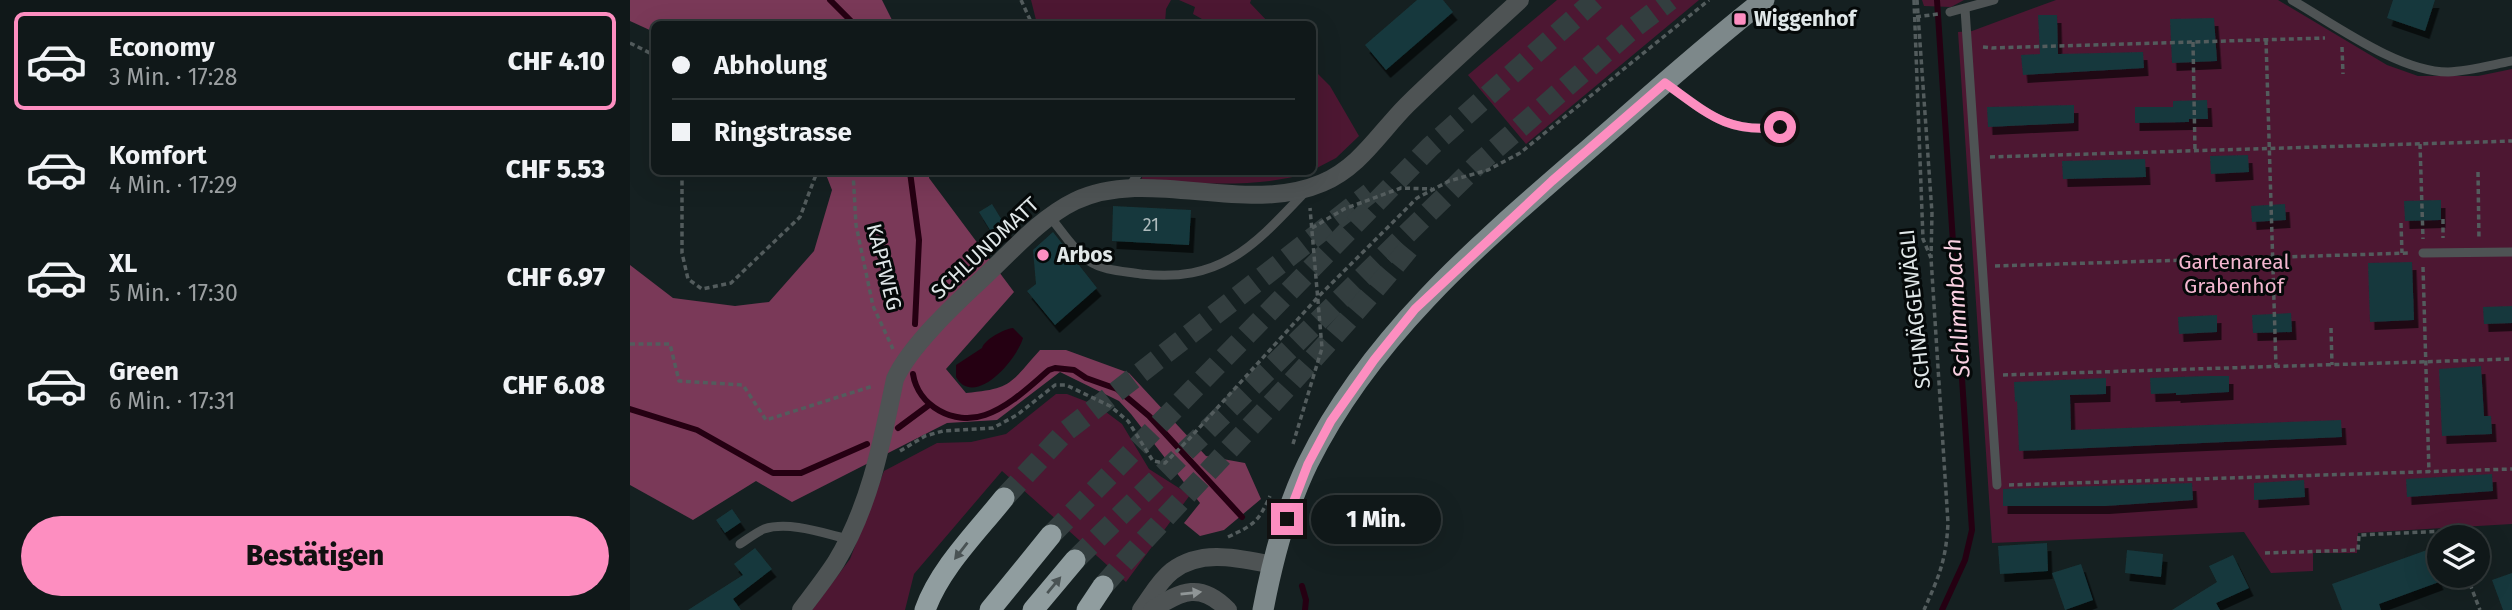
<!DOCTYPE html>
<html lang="de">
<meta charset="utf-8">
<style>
body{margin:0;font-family:"Fira Sans",sans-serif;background:#1e2526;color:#f1f3f6;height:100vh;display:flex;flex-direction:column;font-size:26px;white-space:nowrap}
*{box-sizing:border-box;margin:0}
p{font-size:23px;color:#9ca0a2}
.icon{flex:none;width:38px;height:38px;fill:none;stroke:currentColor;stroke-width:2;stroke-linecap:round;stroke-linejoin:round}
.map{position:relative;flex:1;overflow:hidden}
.panel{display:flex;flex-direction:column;background:#101819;width:630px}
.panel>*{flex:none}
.top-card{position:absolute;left:21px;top:21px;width:665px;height:154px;border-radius:10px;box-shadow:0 7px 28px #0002,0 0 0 2px #303738;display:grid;align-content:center;height:154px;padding:0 21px;background:#101819}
.fabs{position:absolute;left:1797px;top:525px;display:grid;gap:14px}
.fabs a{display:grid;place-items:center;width:63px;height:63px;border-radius:50%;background:#101819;box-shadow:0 7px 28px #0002,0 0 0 2px #303738;font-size:35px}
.end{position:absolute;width:32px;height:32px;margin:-16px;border:9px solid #fd8ec0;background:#111;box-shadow:0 0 0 4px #111}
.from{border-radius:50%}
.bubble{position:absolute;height:49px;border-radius:24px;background:#101819;box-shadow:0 7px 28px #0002,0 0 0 2px #303738;font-size:23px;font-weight:800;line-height:49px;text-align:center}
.top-card b{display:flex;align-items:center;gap:24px;height:66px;font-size:26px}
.top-card b+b{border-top:2px solid #303738}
.top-card i{width:18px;height:18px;background:#f1f3f6}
ul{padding:12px 0 0;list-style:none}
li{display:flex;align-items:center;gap:21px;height:98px;margin:0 14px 10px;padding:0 7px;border:4px solid transparent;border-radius:10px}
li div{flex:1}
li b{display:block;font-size:26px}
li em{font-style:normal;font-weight:800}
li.on{border-color:#fd8ec0}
li>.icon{width:63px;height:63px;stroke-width:1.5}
.cta{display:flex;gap:14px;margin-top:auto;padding:14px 21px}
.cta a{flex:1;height:80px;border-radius:42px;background:#fd8ec0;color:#111;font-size:28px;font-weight:800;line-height:80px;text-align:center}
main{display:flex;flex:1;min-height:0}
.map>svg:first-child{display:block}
.green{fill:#4d1732}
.forest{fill:#7a3958}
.water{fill:#250012}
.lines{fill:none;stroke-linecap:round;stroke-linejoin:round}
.stream{stroke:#250012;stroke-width:6}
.building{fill:#17383c;filter:url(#shadow)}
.motorway-tunnel{stroke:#333e3f;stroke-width:21;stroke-dasharray:21 10;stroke-linecap:butt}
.path{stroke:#535c5d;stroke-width:3.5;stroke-dasharray:5 3.5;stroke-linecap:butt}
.service{stroke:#4e5354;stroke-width:9}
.minor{stroke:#4e5354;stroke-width:18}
.primary{stroke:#7d888a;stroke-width:21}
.motorway{stroke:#909d9f;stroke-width:21}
.path-bridge{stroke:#535c5d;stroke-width:3.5;stroke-dasharray:5 3.5;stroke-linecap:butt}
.oneway{fill:#4a5354}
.oneway2{fill:#909697}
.route{stroke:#fd8ec0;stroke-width:9}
.poi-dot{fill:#fd8ec0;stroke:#050909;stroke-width:2.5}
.labels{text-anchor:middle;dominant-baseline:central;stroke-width:6;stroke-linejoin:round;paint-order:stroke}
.number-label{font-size:18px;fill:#aebbbd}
.poi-label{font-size:21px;font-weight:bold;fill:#e0e7e8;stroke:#050909;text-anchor:start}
.street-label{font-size:21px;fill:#e0e7e8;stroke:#050909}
.park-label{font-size:21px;fill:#f3b6cf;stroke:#050909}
.water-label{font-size:23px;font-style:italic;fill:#fad0e1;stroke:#050909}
</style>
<main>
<section class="panel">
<ul>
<li class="on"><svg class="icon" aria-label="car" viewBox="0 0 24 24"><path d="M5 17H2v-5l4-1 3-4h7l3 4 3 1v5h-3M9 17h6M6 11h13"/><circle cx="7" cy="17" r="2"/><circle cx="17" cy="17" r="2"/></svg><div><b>Economy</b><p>3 Min. · 17:28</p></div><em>CHF 4.10</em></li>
<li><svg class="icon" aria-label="car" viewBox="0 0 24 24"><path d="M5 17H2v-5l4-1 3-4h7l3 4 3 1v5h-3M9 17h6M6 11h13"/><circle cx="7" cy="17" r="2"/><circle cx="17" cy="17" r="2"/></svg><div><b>Komfort</b><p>4 Min. · 17:29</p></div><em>CHF 5.53</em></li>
<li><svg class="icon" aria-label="car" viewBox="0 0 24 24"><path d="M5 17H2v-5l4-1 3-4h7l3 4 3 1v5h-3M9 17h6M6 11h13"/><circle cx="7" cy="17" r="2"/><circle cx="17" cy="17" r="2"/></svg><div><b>XL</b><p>5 Min. · 17:30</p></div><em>CHF 6.97</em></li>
<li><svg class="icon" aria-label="car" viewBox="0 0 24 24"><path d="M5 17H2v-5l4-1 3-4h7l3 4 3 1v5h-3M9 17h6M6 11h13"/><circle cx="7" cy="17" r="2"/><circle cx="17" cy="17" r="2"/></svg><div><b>Green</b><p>6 Min. · 17:31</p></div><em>CHF 6.08</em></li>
</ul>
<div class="cta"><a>Bestätigen</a></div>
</section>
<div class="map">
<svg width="1882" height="610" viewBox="0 0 1882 610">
<defs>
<filter id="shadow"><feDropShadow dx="4.5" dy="8" stdDeviation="0" flood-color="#0009"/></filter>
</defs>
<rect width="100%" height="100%" fill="#152021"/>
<g class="green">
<polygon points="401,0 541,0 536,9 535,24 407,24"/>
<polygon points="549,0 621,0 620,3 640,24 581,24 563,14 565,7"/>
<polygon points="927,0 1069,0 896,144 838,75"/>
<polygon points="1292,0 1334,0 1321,7 1294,6"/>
<polygon points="1426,0 1648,0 1757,65 1788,76 1848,76 1882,69 1882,524 1728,533 1727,553 1683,553 1683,571 1641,573 1614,532 1362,543 1328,32 1342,31"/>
<polygon points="682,68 700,86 729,136 706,158 683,170"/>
<path d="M514,172H679C633,189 561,183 511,180Z"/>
<polygon points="426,394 437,394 468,406 492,424 519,469 560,495 496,582 372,471 284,574 275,610 182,610 220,559 254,471 307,443 341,442 376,434"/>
</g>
<g class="forest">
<polygon points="0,0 252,0 264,24 24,24 24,32 0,21"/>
<path d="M195,172H299V178L384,292L316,369L336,393C383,389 380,383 410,350H436L499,373L576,456L615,463L631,499L594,530L570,536L554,523L570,503L501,414L489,401L430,372L367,420L317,423L162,502L126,481L63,520L0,485V265L43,298L105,306L139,302L184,251L202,190Z"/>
</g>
<path class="water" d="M383,328L393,338C388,356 355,398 333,385C330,383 328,380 326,377V365L352,348C355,339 374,329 383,328Z"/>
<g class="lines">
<g class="stream">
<polyline points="200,0 224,24"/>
<polyline points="1307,0 1342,530 1335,560 1312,610"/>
<polyline points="280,172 289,240 285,324"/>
<path d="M283,374C288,406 324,426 355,415C379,407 400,386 419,370L425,368L444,370L456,378L487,389L519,416L612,517"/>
<polyline points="0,409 67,430 143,473 171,473 237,444"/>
<polyline points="268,428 299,405"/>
<polyline points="672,586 676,600 675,610"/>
</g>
</g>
<g class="building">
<polygon points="787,0 813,0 823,12 756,70 735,45"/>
<polygon points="1763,0 1805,0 1795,31 1757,18"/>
<polygon points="1408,15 1427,15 1428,54 1513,52 1514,68 1393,75 1391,55 1410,54"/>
<polygon points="1584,18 1587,61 1542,63 1540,19"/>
<polygon points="1577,100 1578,119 1559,119 1559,122 1505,123 1505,107 1543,107 1543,101"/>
<polygon points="1444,105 1444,123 1358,127 1357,107"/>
<polygon points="1618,155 1619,172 1581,174 1580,156"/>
<polygon points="1515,159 1516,177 1433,179 1432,161"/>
<polygon points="1811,200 1811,220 1775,221 1774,201"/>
<polygon points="362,204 378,230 365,238 349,212"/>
<polygon points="1655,204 1656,220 1622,222 1621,206"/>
<polygon points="483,206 561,210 559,245 482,241"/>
<polygon points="423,232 467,288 425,325 397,291 406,284 403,250"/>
<polygon points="1782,262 1784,320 1740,322 1738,263"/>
<polygon points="1882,306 1882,323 1854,324 1853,307"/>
<polygon points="1661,313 1662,332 1623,333 1622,315"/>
<polygon points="1587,315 1587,332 1549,334 1548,317"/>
<polygon points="1851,366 1854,416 1861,416 1862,434 1812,436 1809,369"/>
<polygon points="1575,376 1599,376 1599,392 1546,395 1546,393 1521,394 1520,378"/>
<polygon points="1476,378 1476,394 1440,395 1441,430 1711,420 1712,437 1389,451 1387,401 1385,402 1384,382"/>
<polygon points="1862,474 1863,491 1777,497 1776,479"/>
<polygon points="1674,480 1675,497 1624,500 1624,483"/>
<polygon points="1562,483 1563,500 1475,506 1373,506 1373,489"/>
<polygon points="102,509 111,522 95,533 86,520"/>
<polygon points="1417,543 1418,571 1370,574 1368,546"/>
<polygon points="125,548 142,569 103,599 111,610 58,610 113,575 104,564"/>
<polygon points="1497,550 1533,554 1531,577 1495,573"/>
<polygon points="1797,550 1809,582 1749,604 1751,610 1712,610 1702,584"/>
<polygon points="1603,555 1619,588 1586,603 1590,610 1542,610 1587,582 1579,566"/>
<polygon points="1451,564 1463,600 1435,610 1422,573"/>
<polygon points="1882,573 1882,610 1873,610 1862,580"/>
</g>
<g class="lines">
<g class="motorway-tunnel">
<polyline points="374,498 435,432 740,193"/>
<polyline points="421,535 800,147 965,0"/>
<polyline points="445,560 848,164 1001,30 1040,0"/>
<path d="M473,586C574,472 684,365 780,247"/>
</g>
<g class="path">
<polyline points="391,0 402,24"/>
<path d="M1284,0L1293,239L1301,258L1318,523C1316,561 1309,576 1294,610"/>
<polyline points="1286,17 1308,14"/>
<polyline points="1636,40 1646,367"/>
<polyline points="1563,42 1565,151"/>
<polyline points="0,43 24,55"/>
<polyline points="1353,47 1362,48 1695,38"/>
<polyline points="1712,47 1713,74"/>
<polyline points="1790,144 1793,239"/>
<polyline points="1360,157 1882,141"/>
<polyline points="52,172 52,253 58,279 72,289 101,283 170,217 187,172"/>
<polyline points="223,172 226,225 243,306 263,349"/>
<polyline points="1848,172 1849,240"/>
<polyline points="1813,219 1813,238"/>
<polyline points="1771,223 1772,253"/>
<polyline points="682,228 714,209 771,188 802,189"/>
<polyline points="1365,266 1780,253"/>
<polyline points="1793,267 1799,472"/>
<polyline points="1701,328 1702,365"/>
<polyline points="0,344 40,344 49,381 113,385 136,420 243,386"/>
<polyline points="1373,375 1882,359"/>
<polyline points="663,444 692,348 680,208"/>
<polyline points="270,451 295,436 313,431 363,428 387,415 425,385 436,385 480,406 498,421 523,461 535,463 559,439 688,297 787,198 819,181 858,170 890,153 1079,0"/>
<polyline points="1379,485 1882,469"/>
<path d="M598,537C623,525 628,523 640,496"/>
<polyline points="1635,553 1728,550 1729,535 1816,531 1819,537"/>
<polyline points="1839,576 1838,579 1850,610"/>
</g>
<g class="service">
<path d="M1662,0C1704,24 1769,72 1818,72C1839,71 1861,65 1882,61"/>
<polyline points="1335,9 1367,485"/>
<polyline points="1320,12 1364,0"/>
<path d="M1036,84C1078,113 1096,134 1150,127"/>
<polyline points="499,188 509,172"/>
<path d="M420,217C432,231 444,251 459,261C474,271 493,271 511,274C591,283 623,247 675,192"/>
<polyline points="1793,253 1882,252"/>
<path d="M110,544C118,539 125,533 134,529C159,521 193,533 218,539"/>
</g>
<g class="minor">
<path d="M171,610C183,594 195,579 206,562C240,506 252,442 265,379C280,346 325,304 352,279C381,252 410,218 445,201C519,166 615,216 692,183C730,167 749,133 777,105C814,69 852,35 890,0"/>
<path d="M511,610C521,597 529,581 542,571C572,548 611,559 644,565"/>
<path d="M522,610C552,590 571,582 598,610"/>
</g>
<path class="primary" d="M633,610C642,563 657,506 678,463C740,337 848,245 952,155C1012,103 1071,49 1134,0"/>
<g class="motorway">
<path d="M295,610C310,568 347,532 374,498"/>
<polyline points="360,610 421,535"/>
<polyline points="403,610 445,560"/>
<polyline points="457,610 473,586"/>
</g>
<polyline class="path-bridge" points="1287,0 1302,213 1301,258"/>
</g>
<defs><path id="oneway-solid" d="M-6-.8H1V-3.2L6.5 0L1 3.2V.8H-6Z" transform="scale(1.75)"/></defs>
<g class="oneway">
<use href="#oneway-solid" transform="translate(331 551) rotate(128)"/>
<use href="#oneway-solid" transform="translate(424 585) rotate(-50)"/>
</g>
<use class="oneway2" href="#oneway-solid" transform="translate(561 593) rotate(-6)"/>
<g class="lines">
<path class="route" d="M657,519L678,464L701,421L744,360L785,309L922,181L1035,83C1076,112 1096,134 1150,127"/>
</g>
<g class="poi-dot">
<rect x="1103" y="12" width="14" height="14" rx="3.5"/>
<circle cx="413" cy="255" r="7"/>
</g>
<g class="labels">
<g class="number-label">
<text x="521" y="225">21</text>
</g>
<g class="poi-label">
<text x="1124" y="19">Wiggenhof</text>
<text x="427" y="255">Arbos</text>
</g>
<g class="street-label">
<text transform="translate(355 248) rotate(-43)">SCHLUNDMATT</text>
<text transform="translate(254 267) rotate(76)">KAPFWEG</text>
<text transform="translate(1285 309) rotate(-96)">SCHNÄGGEWÄGLI</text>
</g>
<g class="park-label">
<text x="1604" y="262">Gartenareal<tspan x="1604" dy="24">Grabenhof</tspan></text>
</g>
<g class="water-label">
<text transform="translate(1327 308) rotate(-94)">Schlimmbach</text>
</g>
</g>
</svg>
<div class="fabs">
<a><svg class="icon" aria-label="layers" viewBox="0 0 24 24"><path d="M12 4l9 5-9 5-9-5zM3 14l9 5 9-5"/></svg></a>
</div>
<i class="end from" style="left:1150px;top:127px"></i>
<i class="end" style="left:657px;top:519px"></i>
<div class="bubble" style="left:681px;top:495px;width:130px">1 Min.</div>
<div class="top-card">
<b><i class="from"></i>Abholung</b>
<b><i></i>Ringstrasse</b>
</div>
</div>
</main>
